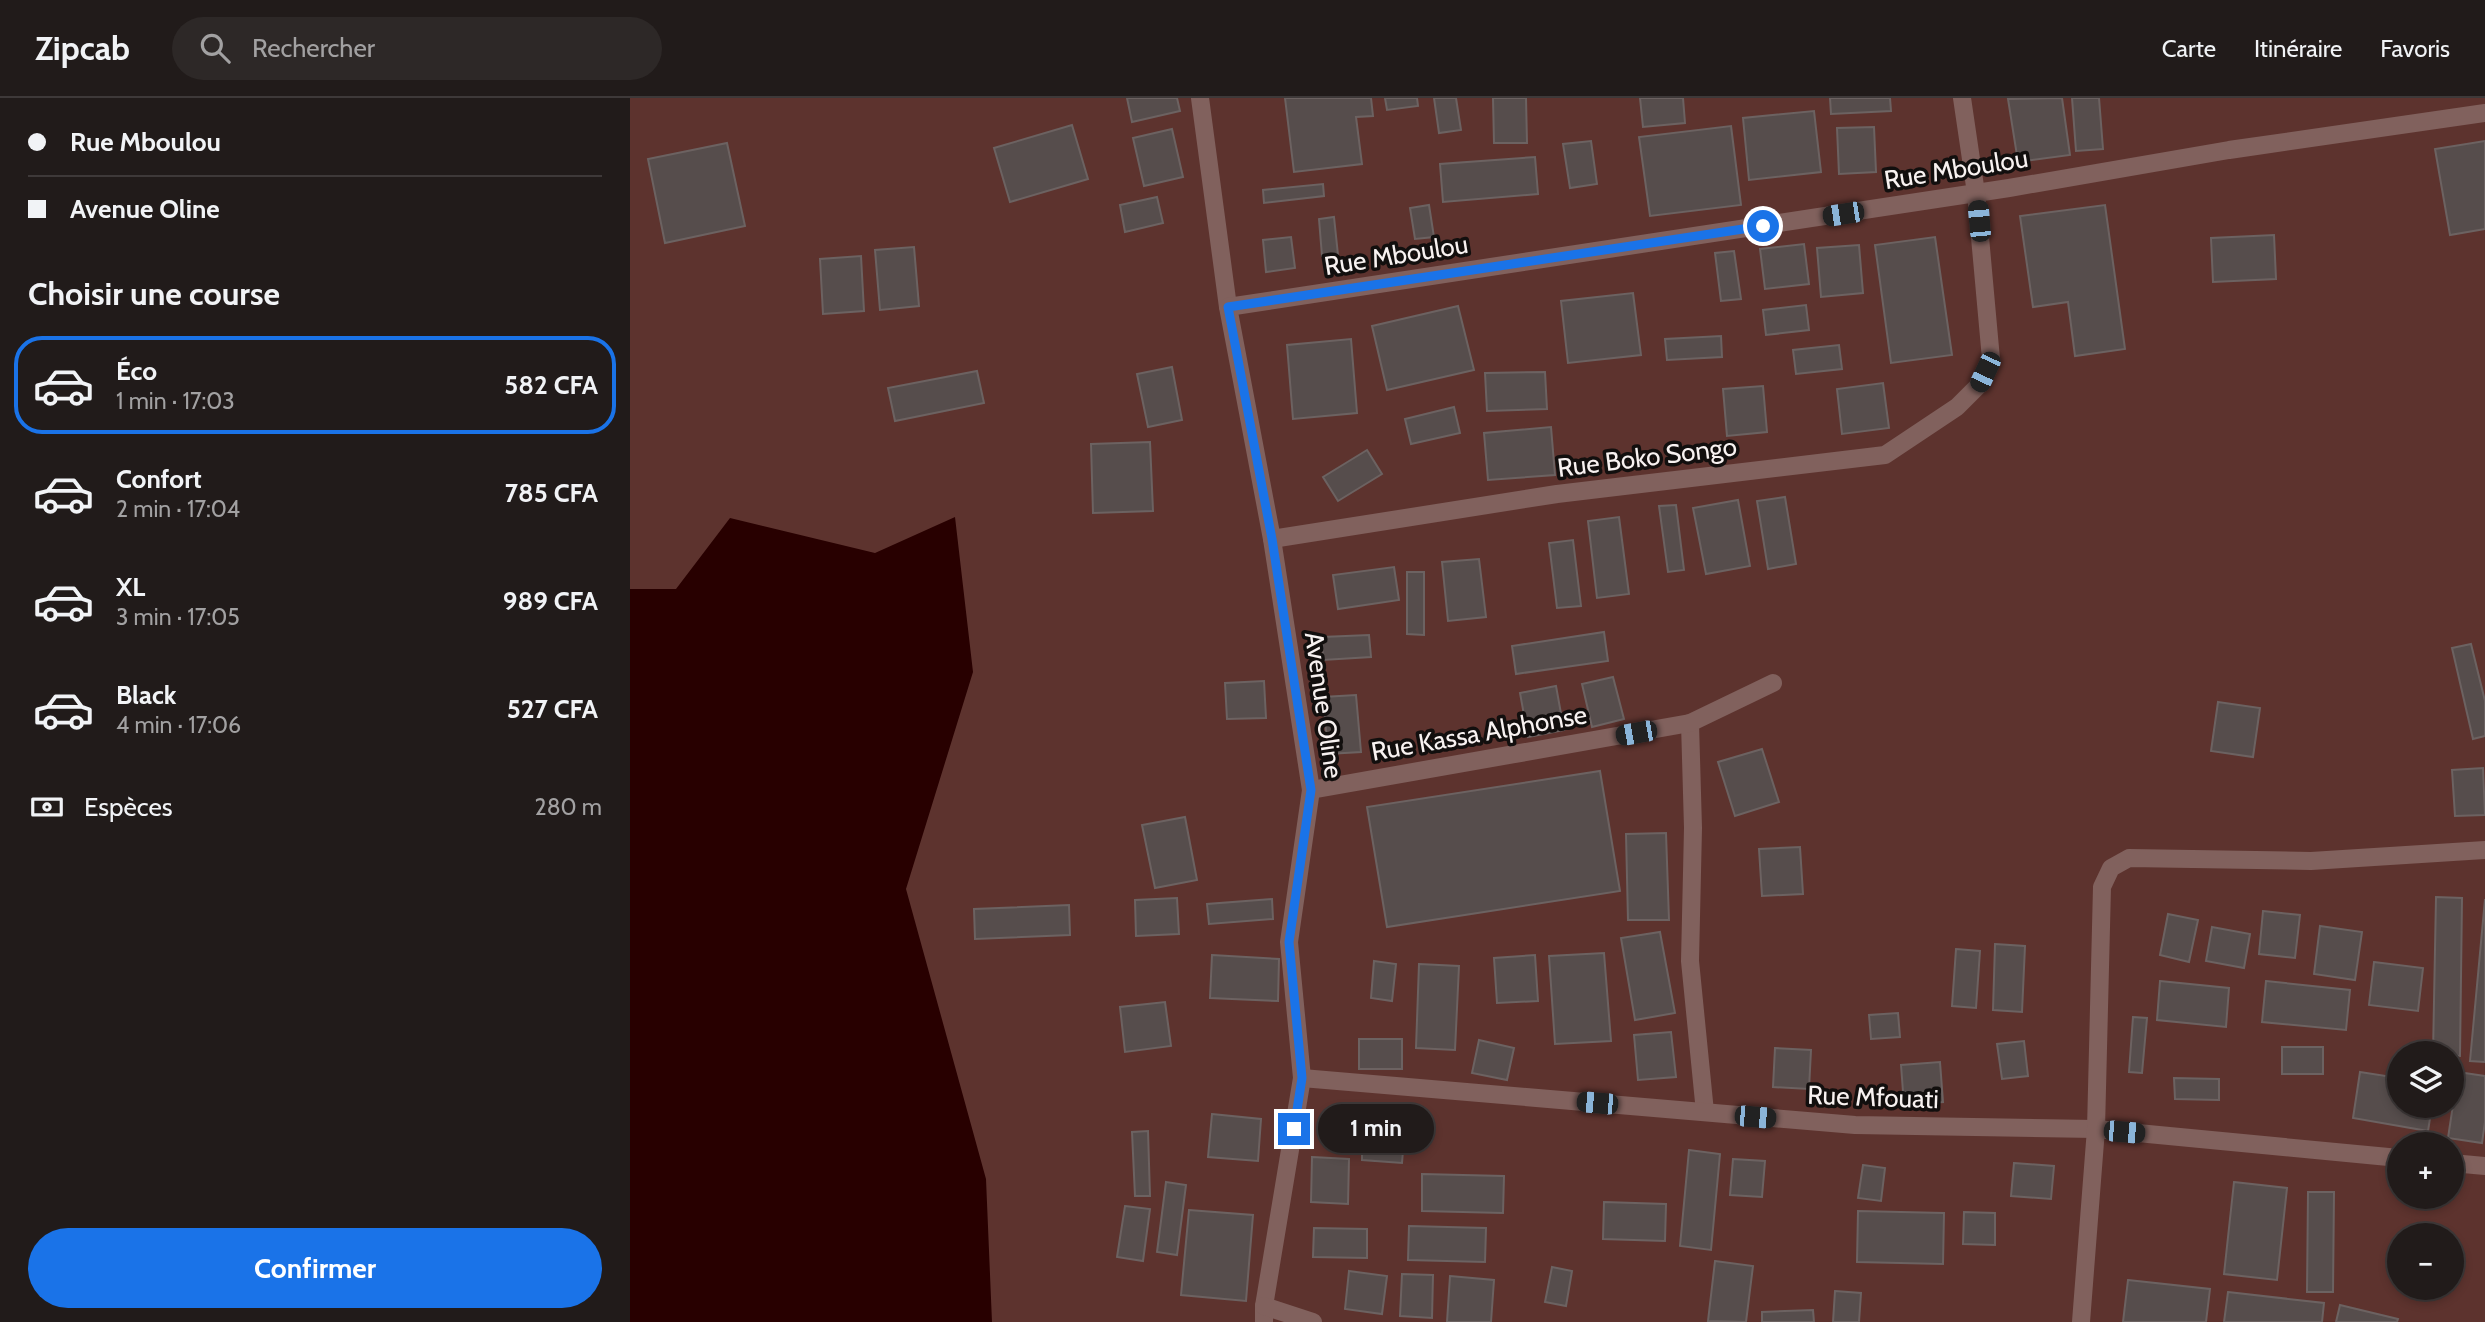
<!DOCTYPE html>
<html lang="fr">
<meta charset="utf-8">
<style>
body{margin:0;font-family:Cabin,sans-serif;background:#2d2827;color:#f1f3f6;height:100vh;display:flex;flex-direction:column;font-size:26px;white-space:nowrap}
*{box-sizing:border-box;margin:0}
p{font-size:23px;color:#a2a1a2}
.icon{flex:none;width:38px;height:38px;fill:none;stroke:currentColor;stroke-width:2;stroke-linecap:round;stroke-linejoin:round}
.map{position:relative;flex:1;overflow:hidden}
.sheet{display:flex;flex-direction:column;background:#211b1a;width:630px}
.sheet>*{flex:none}
.banner{display:grid;align-content:center;height:154px;padding:0 28px;background:#211b1a}
.fabs{position:absolute;left:1757px;top:943px;display:grid;gap:14px}
.fabs a{display:grid;place-items:center;width:77px;height:77px;border-radius:50%;background:#211b1a;box-shadow:0 4px 10px #0003,0 0 0 2px #3e3939;font-size:35px}
.end{position:absolute;width:32px;height:32px;margin:-16px;border:9px solid #1a73e8;background:#fff;box-shadow:0 0 0 4px #fff}
.from{border-radius:50%}
.bubble{position:absolute;height:49px;border-radius:24px;background:#211b1a;box-shadow:0 4px 10px #0003,0 0 0 2px #3e3939;font-size:23px;font-weight:800;line-height:49px;text-align:center}
.car{position:absolute;width:21px;height:42px;margin:-21px -10px;border-radius:9px;box-shadow:0 0 5px 2px #0007;background:linear-gradient(#222 24%,#8ab4d8 0 40%,#222 0 76%,#8ab4d8 0 86%,#222 0)}
.banner b{display:flex;align-items:center;gap:24px;height:66px;font-size:26px}
.banner b+b{border-top:2px solid #3e3939}
.banner i{width:18px;height:18px;background:#f1f3f6}
ul{padding:0;list-style:none}
li{display:flex;align-items:center;gap:21px;height:98px;margin:0 14px 10px;padding:0 14px;border:4px solid transparent;border-radius:28px}
li div{flex:1}
li b{display:block;font-size:26px}
li em{font-style:normal;font-weight:800}
li.selected{border-color:#1a73e8}
li>.icon{width:63px;height:63px;stroke-width:1.5}
h2{padding:0 28px;font-size:32px;line-height:84px}
.pay{display:flex;align-items:center;gap:18px;height:77px;padding:0 28px;font-size:26px}
.pay p{margin-inline-start:auto}
.cta{display:flex;gap:14px;margin-top:auto;padding:14px 28px}
.cta a{flex:1;height:80px;border-radius:42px;background:#1a73e8;color:#fff;font-size:28px;font-weight:800;line-height:80px;text-align:center}
header{display:flex;align-items:center;gap:42px;box-sizing:border-box;height:98px;padding:0 35px;background:#211b1a;border-bottom:2px solid #3e3939}
header strong{font-size:33px}
nav{display:flex;gap:38px;margin-inline-start:auto;font-size:24px}
.search{width:490px;height:63px;background:#2d2827;display:flex;align-items:center;gap:18px;box-sizing:border-box;padding:0 24px;border-radius:38px;color:#a2a1a2;font-size:26px}
main{display:flex;flex:1;min-height:0}
.map>svg:first-child{display:block}
.green{fill:#5d332e;fill-rule:evenodd}
.water{fill:#280000}
.building{fill:#564d4c;stroke:#6c6261;stroke-width:2}
.lines{fill:none;stroke-linecap:round;stroke-linejoin:round}
.street{stroke:#81615d;stroke-width:18}
.route{stroke:#1a73e8;stroke-width:9}
.labels{text-anchor:middle;dominant-baseline:central;stroke-width:7;stroke-linejoin:round;paint-order:stroke}
.street-label{font-size:26px;fill:#f8f2f1;stroke:#120f0e}
</style>
<header>
<strong>Zipcab</strong>
<div class="search"><svg class="icon" aria-label="search" viewBox="0 0 24 24"><circle cx="10" cy="10" r="6"/><path d="M15 15l6 6"/></svg>Rechercher</div>
<nav><a>Carte</a><a>Itinéraire</a><a>Favoris</a></nav>
</header>
<main>
<section class="sheet">
<div class="banner">
<b><i class="from"></i>Rue Mboulou</b>
<b><i></i>Avenue Oline</b>
</div>
<h2>Choisir une course</h2>
<ul>
<li class="selected"><svg class="icon" aria-label="car" viewBox="0 0 24 24"><path d="M5 17H2v-5l4-1 3-4h7l3 4 3 1v5h-3M9 17h6M6 11h13"/><circle cx="7" cy="17" r="2"/><circle cx="17" cy="17" r="2"/></svg><div><b>Éco</b><p>1 min · 17:03</p></div><em>582 CFA</em></li>
<li><svg class="icon" aria-label="car" viewBox="0 0 24 24"><path d="M5 17H2v-5l4-1 3-4h7l3 4 3 1v5h-3M9 17h6M6 11h13"/><circle cx="7" cy="17" r="2"/><circle cx="17" cy="17" r="2"/></svg><div><b>Confort</b><p>2 min · 17:04</p></div><em>785 CFA</em></li>
<li><svg class="icon" aria-label="car" viewBox="0 0 24 24"><path d="M5 17H2v-5l4-1 3-4h7l3 4 3 1v5h-3M9 17h6M6 11h13"/><circle cx="7" cy="17" r="2"/><circle cx="17" cy="17" r="2"/></svg><div><b>XL</b><p>3 min · 17:05</p></div><em>989 CFA</em></li>
<li><svg class="icon" aria-label="car" viewBox="0 0 24 24"><path d="M5 17H2v-5l4-1 3-4h7l3 4 3 1v5h-3M9 17h6M6 11h13"/><circle cx="7" cy="17" r="2"/><circle cx="17" cy="17" r="2"/></svg><div><b>Black</b><p>4 min · 17:06</p></div><em>527 CFA</em></li>
</ul>
<div class="pay"><svg class="icon" aria-label="cash" viewBox="0 0 24 24"><path d="M3 7h18v10H3z"/><circle cx="12" cy="12" r="2"/></svg>Espèces<p>280 m</p></div>
<div class="cta"><a>Confirmer</a></div>
</section>
<div class="map">
<svg width="1855" height="1224" viewBox="0 0 1855 1224">
<rect width="100%" height="100%" fill="#2c2423"/>
<path class="green" d="M0,0H1855V1224H0ZM1769,956H1822V1008H1769ZM1769,1046H1822V1099H1769ZM1769,1138H1822V1190H1769Z"/>
<polygon class="water" points="325,419 343,574 276,791 356,1081 362,1224 0,1224 0,491 46,491 100,420 245,455"/>
<g class="building">
<polygon points="497,0 547,0 550,13 502,24"/>
<polygon points="655,0 741,0 743,18 726,19 732,66 664,74"/>
<polygon points="755,0 787,0 788,8 757,12"/>
<polygon points="804,0 826,0 831,32 809,35"/>
<polygon points="863,0 896,0 897,45 864,45"/>
<polygon points="1010,0 1053,0 1055,25 1013,29"/>
<polygon points="1200,0 1260,0 1261,13 1201,16"/>
<polygon points="1432,0 1440,57 1388,64 1378,1"/>
<polygon points="1442,0 1469,0 1473,51 1446,53"/>
<polygon points="1184,13 1191,74 1119,82 1113,20"/>
<polygon points="442,27 458,81 380,104 364,50"/>
<polygon points="1101,28 1111,107 1020,118 1009,39"/>
<polygon points="1244,29 1246,74 1209,76 1207,30"/>
<polygon points="542,31 553,79 514,88 503,40"/>
<polygon points="961,43 967,86 940,90 933,46"/>
<polygon points="1855,43 1855,131 1820,137 1805,51"/>
<polygon points="97,45 115,128 35,145 18,61"/>
<polygon points="905,59 908,96 813,104 810,66"/>
<polygon points="693,86 694,98 634,105 633,92"/>
<polygon points="527,99 533,125 495,134 490,107"/>
<polygon points="799,107 804,139 785,141 780,110"/>
<polygon points="1475,107 1495,251 1445,258 1438,204 1403,209 1390,118"/>
<polygon points="704,119 708,157 692,158 689,121"/>
<polygon points="1644,137 1646,181 1583,184 1581,140"/>
<polygon points="661,139 665,170 636,174 633,142"/>
<polygon points="1305,139 1322,257 1261,265 1245,147"/>
<polygon points="1174,146 1179,186 1135,191 1130,151"/>
<polygon points="1229,147 1233,195 1191,199 1187,150"/>
<polygon points="284,149 289,208 250,212 245,152"/>
<polygon points="1104,153 1111,201 1091,203 1085,155"/>
<polygon points="231,158 234,213 193,216 190,161"/>
<polygon points="1003,195 1011,257 938,265 931,203"/>
<polygon points="1176,207 1179,232 1136,237 1133,212"/>
<polygon points="828,208 844,272 757,292 742,228"/>
<polygon points="1091,238 1092,259 1037,262 1035,241"/>
<polygon points="721,241 727,315 663,321 657,247"/>
<polygon points="1209,247 1212,271 1166,276 1163,252"/>
<polygon points="542,269 552,322 518,329 507,276"/>
<polygon points="347,273 354,305 265,323 258,290"/>
<polygon points="915,274 917,311 857,313 855,275"/>
<polygon points="1253,285 1259,330 1212,336 1207,291"/>
<polygon points="1133,288 1137,334 1097,338 1093,291"/>
<polygon points="824,309 830,335 781,346 775,321"/>
<polygon points="921,329 925,377 858,382 854,335"/>
<polygon points="520,344 523,413 463,415 461,346"/>
<polygon points="737,352 752,376 708,403 693,379"/>
<polygon points="1155,399 1166,466 1138,471 1127,403"/>
<polygon points="1108,402 1120,468 1076,476 1063,410"/>
<polygon points="1046,407 1054,472 1038,474 1029,408"/>
<polygon points="989,419 999,496 967,500 958,423"/>
<polygon points="943,442 951,508 927,510 919,445"/>
<polygon points="849,461 856,519 818,523 812,464"/>
<polygon points="764,469 769,502 708,511 703,477"/>
<polygon points="777,474 794,474 794,537 777,536"/>
<polygon points="974,534 978,563 886,576 882,548"/>
<polygon points="739,537 741,559 693,562 692,539"/>
<polygon points="1841,546 1855,603 1855,638 1843,641 1822,550"/>
<polygon points="983,579 994,621 962,629 952,586"/>
<polygon points="634,583 636,620 597,621 595,585"/>
<polygon points="926,588 934,632 898,639 890,595"/>
<polygon points="726,597 731,654 698,656 693,599"/>
<polygon points="1588,604 1630,610 1623,659 1581,653"/>
<polygon points="1132,651 1149,704 1105,718 1088,664"/>
<polygon points="1853,670 1855,717 1825,718 1822,672"/>
<polygon points="970,673 990,793 757,829 737,709"/>
<polygon points="555,719 567,782 525,790 512,727"/>
<polygon points="1036,735 1039,822 998,822 996,736"/>
<polygon points="1170,749 1173,796 1132,798 1129,751"/>
<polygon points="1806,799 1832,800 1830,958 1803,956"/>
<polygon points="547,800 549,836 506,838 505,802"/>
<polygon points="642,801 643,821 579,826 577,806"/>
<polygon points="1855,801 1855,964 1840,963"/>
<polygon points="439,807 440,837 345,841 344,811"/>
<polygon points="1633,813 1670,817 1665,860 1629,856"/>
<polygon points="1538,816 1568,822 1559,864 1530,857"/>
<polygon points="1690,828 1732,834 1725,882 1684,876"/>
<polygon points="1582,829 1620,836 1614,870 1576,863"/>
<polygon points="1030,834 1045,915 1005,922 991,840"/>
<polygon points="1365,846 1395,848 1392,914 1363,912"/>
<polygon points="1326,851 1350,853 1346,910 1322,908"/>
<polygon points="974,855 981,943 925,946 919,858"/>
<polygon points="582,857 649,861 648,903 580,900"/>
<polygon points="905,857 908,903 867,905 864,860"/>
<polygon points="744,863 766,866 762,903 741,900"/>
<polygon points="1744,864 1793,870 1788,913 1739,907"/>
<polygon points="789,866 829,868 825,952 786,950"/>
<polygon points="1530,883 1599,890 1596,929 1527,922"/>
<polygon points="1636,883 1720,892 1716,932 1632,924"/>
<polygon points="535,904 541,948 495,954 490,909"/>
<polygon points="1268,915 1270,939 1241,941 1239,917"/>
<polygon points="1503,919 1517,920 1512,975 1499,974"/>
<polygon points="1041,934 1046,979 1008,982 1004,937"/>
<rect x="729" y="941" width="43" height="30"/>
<polygon points="849,942 884,950 877,982 842,975"/>
<polygon points="1394,943 1398,978 1372,981 1367,946"/>
<rect x="1652" y="949" width="41" height="27"/>
<polygon points="1145,950 1181,952 1179,991 1143,989"/>
<polygon points="1310,964 1313,1004 1274,1007 1271,967"/>
<polygon points="1730,974 1769,980 1769,1008 1802,1008 1798,1033 1723,1020"/>
<polygon points="1828,974 1855,978 1855,1024 1852,1045 1818,1040"/>
<polygon points="1544,980 1589,981 1589,1002 1545,1001"/>
<polygon points="582,1016 631,1021 628,1063 578,1059"/>
<polygon points="518,1033 520,1098 505,1098 502,1034"/>
<polygon points="732,1050 773,1053 772,1065 732,1062"/>
<polygon points="1059,1052 1090,1056 1081,1152 1050,1148"/>
<polygon points="682,1059 719,1061 718,1106 681,1104"/>
<polygon points="1103,1061 1135,1063 1132,1099 1100,1097"/>
<polygon points="1384,1065 1424,1068 1421,1101 1381,1098"/>
<polygon points="1233,1067 1255,1070 1251,1103 1228,1100"/>
<polygon points="792,1076 874,1078 873,1115 792,1113"/>
<polygon points="536,1084 556,1087 547,1157 527,1154"/>
<polygon points="1604,1084 1657,1090 1647,1182 1594,1176"/>
<polygon points="1678,1094 1704,1094 1703,1194 1677,1194"/>
<polygon points="974,1104 1036,1106 1035,1143 973,1141"/>
<polygon points="495,1108 520,1111 513,1163 487,1159"/>
<polygon points="559,1112 623,1117 616,1203 551,1197"/>
<polygon points="1228,1113 1314,1115 1313,1166 1227,1164"/>
<polygon points="1334,1114 1365,1115 1365,1147 1333,1146"/>
<polygon points="779,1128 856,1130 855,1164 778,1162"/>
<polygon points="684,1130 737,1131 737,1160 683,1159"/>
<polygon points="1085,1163 1123,1168 1116,1224 1078,1223"/>
<polygon points="922,1169 942,1173 936,1208 915,1204"/>
<polygon points="719,1173 757,1178 752,1216 715,1211"/>
<polygon points="772,1176 803,1177 802,1220 770,1218"/>
<polygon points="820,1178 864,1182 861,1224 817,1224"/>
<polygon points="1498,1182 1580,1191 1576,1224 1493,1224"/>
<polygon points="1205,1193 1231,1195 1229,1224 1203,1224"/>
<polygon points="1598,1194 1694,1205 1692,1224 1594,1224"/>
<polygon points="1710,1207 1768,1221 1767,1224 1706,1224"/>
<polygon points="1183,1212 1184,1224 1132,1224 1132,1214"/>
</g>
<g class="lines">
<g class="street">
<polyline points="570,0 598,209 642,441 681,692 659,844 672,980 634,1208 634,1224"/>
<polyline points="598,209 1379,90 1599,52 1855,15"/>
<polyline points="642,441 927,396 1255,357 1327,309 1348,288 1361,261 1346,95 1332,0"/>
<polyline points="1060,625 1063,730 1060,863 1075,1014"/>
<polyline points="681,692 1060,625 1143,585"/>
<polyline points="672,980 1225,1027 1466,1031 1769,1060"/>
<polyline points="1822,1065 1855,1068"/>
<polyline points="634,1208 683,1224"/>
<polyline points="1451,1224 1466,1031 1472,789 1481,770 1499,760 1681,763 1855,752"/>
</g>
</g>
<g class="lines">
<polyline class="route" points="664,1031 672,980 659,844 681,692 642,441 598,209 1133,128"/>
</g>
<g class="labels">
<g class="street-label">
<text transform="translate(1326 71) rotate(-9)">Rue Mboulou</text>
<text transform="translate(766 157) rotate(-9)">Rue Mboulou</text>
<text transform="translate(1017 359) rotate(-7)">Rue Boko Songo</text>
<text transform="translate(694 607) rotate(82)">Avenue Oline</text>
<text transform="translate(849 635) rotate(-10)">Rue Kassa Alphonse</text>
<text transform="translate(1243 999) rotate(2)">Rue Mfouati</text>
</g>
</g>
</svg>
<div class="fabs">
<a><svg class="icon" aria-label="layers" viewBox="0 0 24 24"><path d="M12 4l9 5-9 5-9-5zM3 14l9 5 9-5"/></svg></a>
<a>+</a>
<a>−</a>
</div>
<i class="end from" style="left:1133px;top:128px"></i>
<i class="end" style="left:664px;top:1031px"></i>
<div class="bubble" style="left:688px;top:1006px;width:116px">1 min</div>
<i class="car" style="left:1213px;top:116px;rotate:261deg"></i>
<i class="car" style="left:1349px;top:123px;rotate:355deg"></i>
<i class="car" style="left:1355px;top:274px;rotate:205deg"></i>
<i class="car" style="left:1006px;top:635px;rotate:260deg"></i>
<i class="car" style="left:967px;top:1005px;rotate:275deg"></i>
<i class="car" style="left:1125px;top:1019px;rotate:95deg"></i>
<i class="car" style="left:1494px;top:1034px;rotate:95deg"></i>
</div>
</main>
